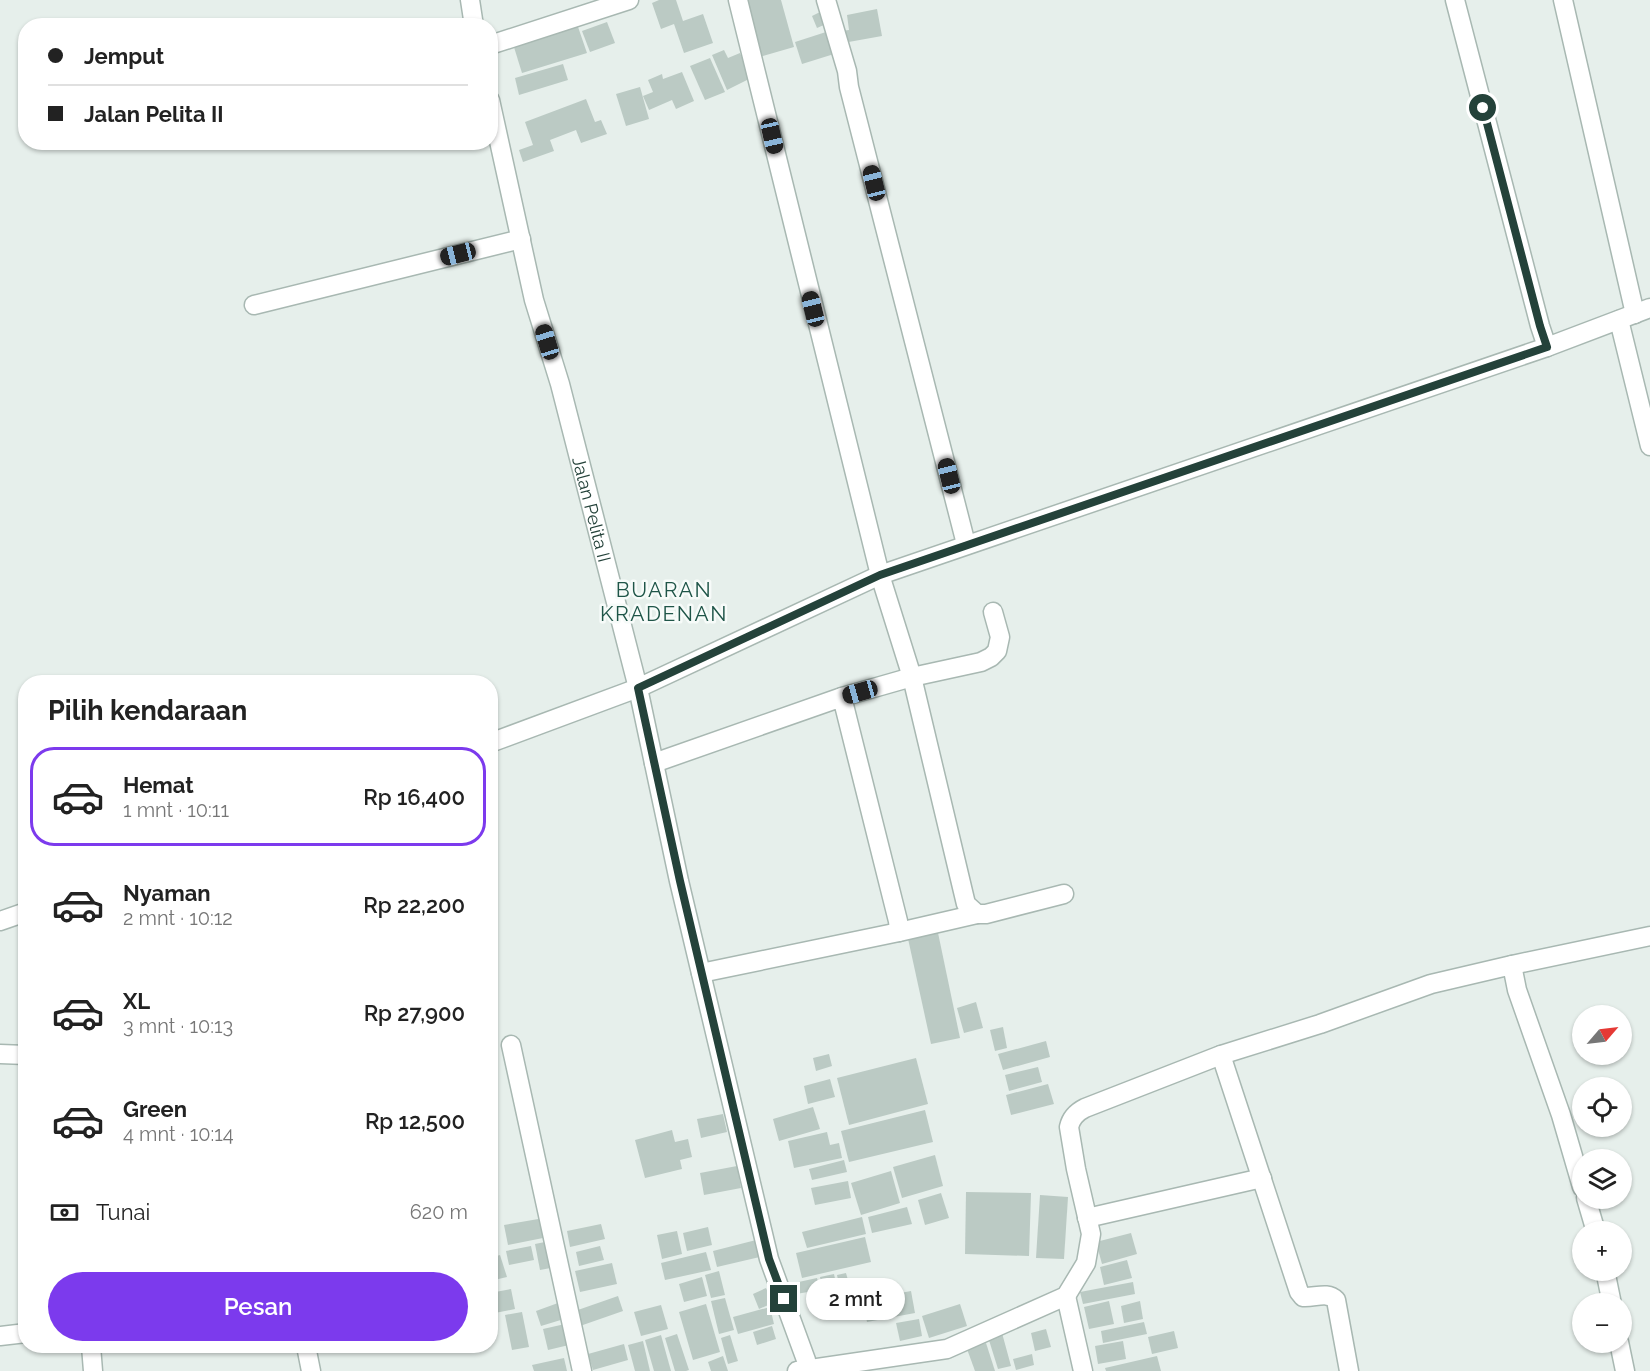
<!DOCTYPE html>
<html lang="id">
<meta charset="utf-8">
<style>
body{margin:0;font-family:Raleway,sans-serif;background:#f6f6f6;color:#222;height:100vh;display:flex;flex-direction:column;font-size:22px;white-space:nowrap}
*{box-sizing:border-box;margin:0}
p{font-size:20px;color:#767676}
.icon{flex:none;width:33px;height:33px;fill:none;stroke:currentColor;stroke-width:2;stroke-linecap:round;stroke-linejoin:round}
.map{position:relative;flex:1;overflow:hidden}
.side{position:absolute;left:18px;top:675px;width:480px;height:678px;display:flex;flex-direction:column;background:#fff;border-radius:24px;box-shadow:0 2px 4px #0004}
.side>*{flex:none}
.guide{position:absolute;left:18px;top:18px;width:480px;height:132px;border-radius:24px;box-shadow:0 2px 4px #0004;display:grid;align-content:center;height:132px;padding:0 30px;background:#fff}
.needle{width:39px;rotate:62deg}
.buttons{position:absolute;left:1572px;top:1005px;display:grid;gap:12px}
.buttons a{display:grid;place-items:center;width:60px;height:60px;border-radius:50%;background:#fff;box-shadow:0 2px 4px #0004;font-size:30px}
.end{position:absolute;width:27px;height:27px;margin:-14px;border:8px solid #24423a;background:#fff;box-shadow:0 0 0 3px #fff}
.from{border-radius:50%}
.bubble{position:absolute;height:42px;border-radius:21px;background:#fff;box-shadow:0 2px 4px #0004;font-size:20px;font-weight:600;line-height:42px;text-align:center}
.car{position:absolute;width:18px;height:36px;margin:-18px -9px;border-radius:8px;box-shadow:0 0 4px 2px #0007;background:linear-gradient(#222 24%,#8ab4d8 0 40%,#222 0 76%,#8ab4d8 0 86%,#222 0)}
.guide b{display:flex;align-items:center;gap:21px;height:57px;font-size:22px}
.guide b+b{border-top:2px solid #e0e0e0}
.guide i{width:15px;height:15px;background:#222}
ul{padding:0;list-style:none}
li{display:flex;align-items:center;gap:18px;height:99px;margin:0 12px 9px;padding:0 18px;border:3px solid transparent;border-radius:24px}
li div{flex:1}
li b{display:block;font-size:22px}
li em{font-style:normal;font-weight:600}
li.current{border-color:#7c3aed}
li>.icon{width:54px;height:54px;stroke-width:1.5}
h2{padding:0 30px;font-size:27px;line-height:72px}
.pay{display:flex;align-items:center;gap:15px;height:66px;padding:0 30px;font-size:22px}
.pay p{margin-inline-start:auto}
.action{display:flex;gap:12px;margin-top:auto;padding:12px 30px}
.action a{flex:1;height:69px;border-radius:36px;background:#7c3aed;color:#fff;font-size:24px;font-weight:600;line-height:69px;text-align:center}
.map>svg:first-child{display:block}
.building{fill:#bbcac4}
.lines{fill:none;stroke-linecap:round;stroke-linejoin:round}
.street-casing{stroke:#a8b8b2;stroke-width:21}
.street{stroke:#fff;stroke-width:18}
.route{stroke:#24423a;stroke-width:8}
.labels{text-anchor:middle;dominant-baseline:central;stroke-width:5;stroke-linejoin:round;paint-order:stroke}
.street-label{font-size:18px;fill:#24423a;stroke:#f7fbf9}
.quarter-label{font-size:21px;letter-spacing:1.5px;fill:#1f5548;stroke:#f7fbf9}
</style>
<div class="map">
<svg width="1650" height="1371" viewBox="0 0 1650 1371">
<rect width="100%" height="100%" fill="#e6efeb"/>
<g class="building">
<polygon points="659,0 676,0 683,21 703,14 713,43 684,53 674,24 661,29 652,3"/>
<polygon points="747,0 781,0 794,47 759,57"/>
<polygon points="877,9 882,36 843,43 841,31 849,30 847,15"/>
<polygon points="820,12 826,24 817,28 812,16"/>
<polygon points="607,22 615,43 590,52 582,31"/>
<polygon points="577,24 587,53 522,73 513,44"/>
<polygon points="826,32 834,54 802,64 795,42"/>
<polygon points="724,50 728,58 740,53 751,78 727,90 712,55"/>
<polygon points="710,58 725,92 705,100 690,66"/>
<polygon points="563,64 568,80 519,95 515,78"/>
<polygon points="682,72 694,101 676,109 672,100 649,110 643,96 653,92 648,80 662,74 663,79"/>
<polygon points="640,87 649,119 626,126 616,94"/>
<polygon points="586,99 595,122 601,120 607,134 581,143 576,130 550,140 554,151 523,162 519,150 533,145 525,122"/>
<polygon points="937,928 960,1038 931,1044 907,934"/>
<polygon points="976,1002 983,1028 964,1033 957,1008"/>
<polygon points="1003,1027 1007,1048 995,1051 990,1030"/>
<polygon points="1046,1041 1050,1057 1003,1070 998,1054"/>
<polygon points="829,1054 832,1066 816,1071 813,1058"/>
<polygon points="916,1058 928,1104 849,1125 837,1078"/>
<polygon points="1038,1067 1042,1082 1009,1091 1005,1075"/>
<polygon points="830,1079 835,1097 808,1104 804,1086"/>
<polygon points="1048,1084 1054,1104 1011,1115 1006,1095"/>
<polygon points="813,1107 820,1129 779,1141 773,1119"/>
<polygon points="925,1110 933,1142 849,1162 841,1131"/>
<polygon points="723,1114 727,1132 701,1138 697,1119"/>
<polygon points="672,1130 675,1142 688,1139 692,1157 680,1160 682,1169 645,1178 635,1140"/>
<polygon points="827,1132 830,1145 839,1143 842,1158 794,1168 788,1141"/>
<polygon points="935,1155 943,1186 902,1198 893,1167"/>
<polygon points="844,1160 847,1172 812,1180 809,1169"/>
<polygon points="737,1166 741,1188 704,1195 700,1173"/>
<polygon points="891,1171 900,1203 861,1215 851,1183"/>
<polygon points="848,1181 851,1198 815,1205 811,1188"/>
<polygon points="966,1192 1031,1193 1029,1256 965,1254"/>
<polygon points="941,1193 949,1218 925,1225 918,1200"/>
<polygon points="1040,1195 1068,1197 1064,1259 1036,1258"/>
<polygon points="907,1207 912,1224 872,1233 868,1217"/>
<polygon points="862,1217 866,1234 807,1248 802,1232"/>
<polygon points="544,1218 548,1237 508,1245 504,1225"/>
<polygon points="601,1224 605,1239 570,1247 567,1231"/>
<polygon points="708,1227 712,1245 687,1251 683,1233"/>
<polygon points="677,1231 682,1254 662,1259 657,1235"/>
<polygon points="1131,1233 1137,1254 1102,1264 1096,1242"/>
<polygon points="865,1237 871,1262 802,1278 796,1253"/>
<polygon points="760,1239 764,1256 717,1267 713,1251"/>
<polygon points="550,1241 556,1267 540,1270 535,1244"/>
<polygon points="531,1246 534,1260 509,1265 506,1251"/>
<polygon points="600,1246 604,1260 579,1266 576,1252"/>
<polygon points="706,1252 711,1270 665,1280 661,1263"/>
<polygon points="500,1255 507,1277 490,1281 490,1258"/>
<polygon points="1127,1260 1132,1278 1104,1285 1100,1267"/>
<polygon points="612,1263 617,1284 580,1292 575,1271"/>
<polygon points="719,1271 725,1295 711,1298 705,1275"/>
<polygon points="846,1273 851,1291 841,1294 837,1275"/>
<polygon points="834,1274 840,1302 827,1305 820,1277"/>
<polygon points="702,1277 707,1296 684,1302 679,1284"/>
<polygon points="817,1278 820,1290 796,1294 794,1283"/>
<polygon points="1133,1282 1135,1294 1083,1304 1080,1292"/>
<polygon points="766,1288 773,1303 759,1309 753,1294"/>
<polygon points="511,1289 515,1309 490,1314 490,1293"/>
<polygon points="911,1291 915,1313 867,1322 863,1300"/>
<polygon points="618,1296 623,1311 580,1326 575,1311"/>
<polygon points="725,1298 734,1330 719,1334 711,1301"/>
<polygon points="1109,1301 1114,1324 1089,1329 1084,1307"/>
<polygon points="1140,1301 1143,1319 1124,1323 1121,1306"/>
<polygon points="558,1303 564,1319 541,1326 536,1311"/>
<polygon points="706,1304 720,1352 693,1360 679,1312"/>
<polygon points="960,1304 967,1326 929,1338 922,1316"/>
<polygon points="661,1305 668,1329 641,1336 634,1312"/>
<polygon points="770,1307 774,1324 738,1334 733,1317"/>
<polygon points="522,1312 529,1347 512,1350 505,1315"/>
<polygon points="919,1319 922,1336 900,1341 896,1323"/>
<polygon points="1144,1322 1147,1334 1103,1343 1101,1331"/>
<polygon points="565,1324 569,1345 548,1350 543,1329"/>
<polygon points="772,1326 776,1339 757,1345 753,1332"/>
<polygon points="1046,1329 1051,1347 1035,1351 1031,1333"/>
<polygon points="1174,1331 1178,1348 1152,1354 1148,1337"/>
<polygon points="1002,1333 1011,1366 998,1369 988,1337"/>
<polygon points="677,1334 689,1370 686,1371 675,1371 665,1338"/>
<polygon points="661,1335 671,1371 654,1371 645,1340"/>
<polygon points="730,1335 738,1361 728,1364 721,1338"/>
<polygon points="643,1341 650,1371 635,1371 628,1345"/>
<polygon points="1123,1341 1126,1359 1098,1364 1095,1346"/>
<polygon points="986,1343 995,1371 975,1371 967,1349"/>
<polygon points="624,1344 628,1360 593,1370 588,1354"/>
<polygon points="1032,1354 1034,1365 1016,1370 1013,1359"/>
<polygon points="723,1356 728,1371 711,1371 708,1362"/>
<polygon points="1157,1356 1161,1371 1106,1371 1105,1368"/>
<polygon points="564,1358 567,1371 534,1371 532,1365"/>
</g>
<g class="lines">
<g class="street-casing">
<g id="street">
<polyline points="470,0 474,26"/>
<polyline points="738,0 880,575 912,677 966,904 977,914 986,914 1064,894"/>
<polyline points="826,0 847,71 849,87 966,544"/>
<polyline points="1455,0 1540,326 1547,347"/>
<polyline points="1563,0 1635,314"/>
<polyline points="490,45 629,0"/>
<path id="s1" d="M490,100L534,300L560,384L638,688L679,881L769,1259L806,1360L808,1371"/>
<polyline points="254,305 521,239"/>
<polyline points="1619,320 1650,446"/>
<polyline points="842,697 912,677 981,662 991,657 997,651 1000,637 993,612"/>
<polyline points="490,743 638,688 880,575 1547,347 1650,308"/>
<polyline points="654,763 842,697 898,921 899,932 701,973"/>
<polyline points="0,921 26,912"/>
<polyline points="899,932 977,914"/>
<polyline points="1512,965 1650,936"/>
<polyline points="511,1045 582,1371"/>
<polyline points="0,1054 26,1055"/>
<path d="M1221,1055L1299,1292L1303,1297C1315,1298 1327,1291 1336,1300L1349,1371"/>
<polyline points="1586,1198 1596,1232"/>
<polyline points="1087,1218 1262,1178"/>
<polyline points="1605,1270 1612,1304"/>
<polyline points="1066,1296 1083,1371"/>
<polyline points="0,1336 26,1333"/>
<polyline points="1619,1342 1625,1371"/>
<polyline points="91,1346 93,1371"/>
<polyline points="306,1346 311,1371"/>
<path d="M797,1371L947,1349L1066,1296L1086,1263L1091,1234L1076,1169L1069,1127C1071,1118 1077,1112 1085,1108L1221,1055L1320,1024L1431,984L1512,965L1517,990L1561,1115L1582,1187"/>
</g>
</g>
<use href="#street" class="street"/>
</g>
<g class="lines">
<polyline class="route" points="784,1299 769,1259 680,881 638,688 880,575 1547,347 1540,326 1483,108"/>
</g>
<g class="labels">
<g class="street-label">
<text stroke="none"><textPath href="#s1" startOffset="422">Jalan Pelita II</textPath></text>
</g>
<g class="quarter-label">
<text x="664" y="589">BUARAN<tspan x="664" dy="24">KRADENAN</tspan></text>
</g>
</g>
</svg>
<div class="buttons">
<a><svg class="needle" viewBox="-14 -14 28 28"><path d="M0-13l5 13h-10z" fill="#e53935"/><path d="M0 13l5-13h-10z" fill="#767676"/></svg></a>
<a><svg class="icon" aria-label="locate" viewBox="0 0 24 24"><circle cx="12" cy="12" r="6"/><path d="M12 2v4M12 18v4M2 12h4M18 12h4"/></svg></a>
<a><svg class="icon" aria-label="layers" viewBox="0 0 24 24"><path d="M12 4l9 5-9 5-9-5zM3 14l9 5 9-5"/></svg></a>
<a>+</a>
<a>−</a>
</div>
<i class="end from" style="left:1483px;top:108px"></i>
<i class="end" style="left:784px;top:1299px"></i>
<div class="bubble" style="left:806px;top:1278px;width:99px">2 mnt</div>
<i class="car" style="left:772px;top:136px;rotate:167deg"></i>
<i class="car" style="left:874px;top:183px;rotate:346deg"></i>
<i class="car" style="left:458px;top:254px;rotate:256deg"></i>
<i class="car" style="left:813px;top:309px;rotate:346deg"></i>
<i class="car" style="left:547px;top:342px;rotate:343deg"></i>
<i class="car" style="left:949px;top:476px;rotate:346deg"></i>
<i class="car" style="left:860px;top:692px;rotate:254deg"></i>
<div class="guide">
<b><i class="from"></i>Jemput</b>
<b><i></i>Jalan Pelita II</b>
</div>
<section class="side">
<h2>Pilih kendaraan</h2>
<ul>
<li class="current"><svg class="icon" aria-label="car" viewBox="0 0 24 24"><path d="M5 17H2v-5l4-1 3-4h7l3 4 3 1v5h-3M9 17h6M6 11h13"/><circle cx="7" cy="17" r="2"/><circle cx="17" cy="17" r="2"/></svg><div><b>Hemat</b><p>1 mnt · 10:11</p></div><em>Rp 16,400</em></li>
<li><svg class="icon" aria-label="car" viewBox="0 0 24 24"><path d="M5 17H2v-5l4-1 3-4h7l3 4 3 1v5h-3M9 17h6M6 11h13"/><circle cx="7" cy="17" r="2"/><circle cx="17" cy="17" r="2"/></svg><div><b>Nyaman</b><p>2 mnt · 10:12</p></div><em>Rp 22,200</em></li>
<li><svg class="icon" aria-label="car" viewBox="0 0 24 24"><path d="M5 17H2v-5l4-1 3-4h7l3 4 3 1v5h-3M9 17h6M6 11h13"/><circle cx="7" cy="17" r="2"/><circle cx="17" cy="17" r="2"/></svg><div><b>XL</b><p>3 mnt · 10:13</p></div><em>Rp 27,900</em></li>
<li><svg class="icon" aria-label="car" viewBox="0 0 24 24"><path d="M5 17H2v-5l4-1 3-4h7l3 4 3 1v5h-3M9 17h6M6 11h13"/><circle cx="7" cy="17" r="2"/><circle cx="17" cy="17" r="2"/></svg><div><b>Green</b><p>4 mnt · 10:14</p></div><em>Rp 12,500</em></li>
</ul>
<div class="pay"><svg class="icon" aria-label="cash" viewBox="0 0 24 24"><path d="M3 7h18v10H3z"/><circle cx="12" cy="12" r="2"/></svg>Tunai<p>620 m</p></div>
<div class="action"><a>Pesan</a></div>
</section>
</div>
